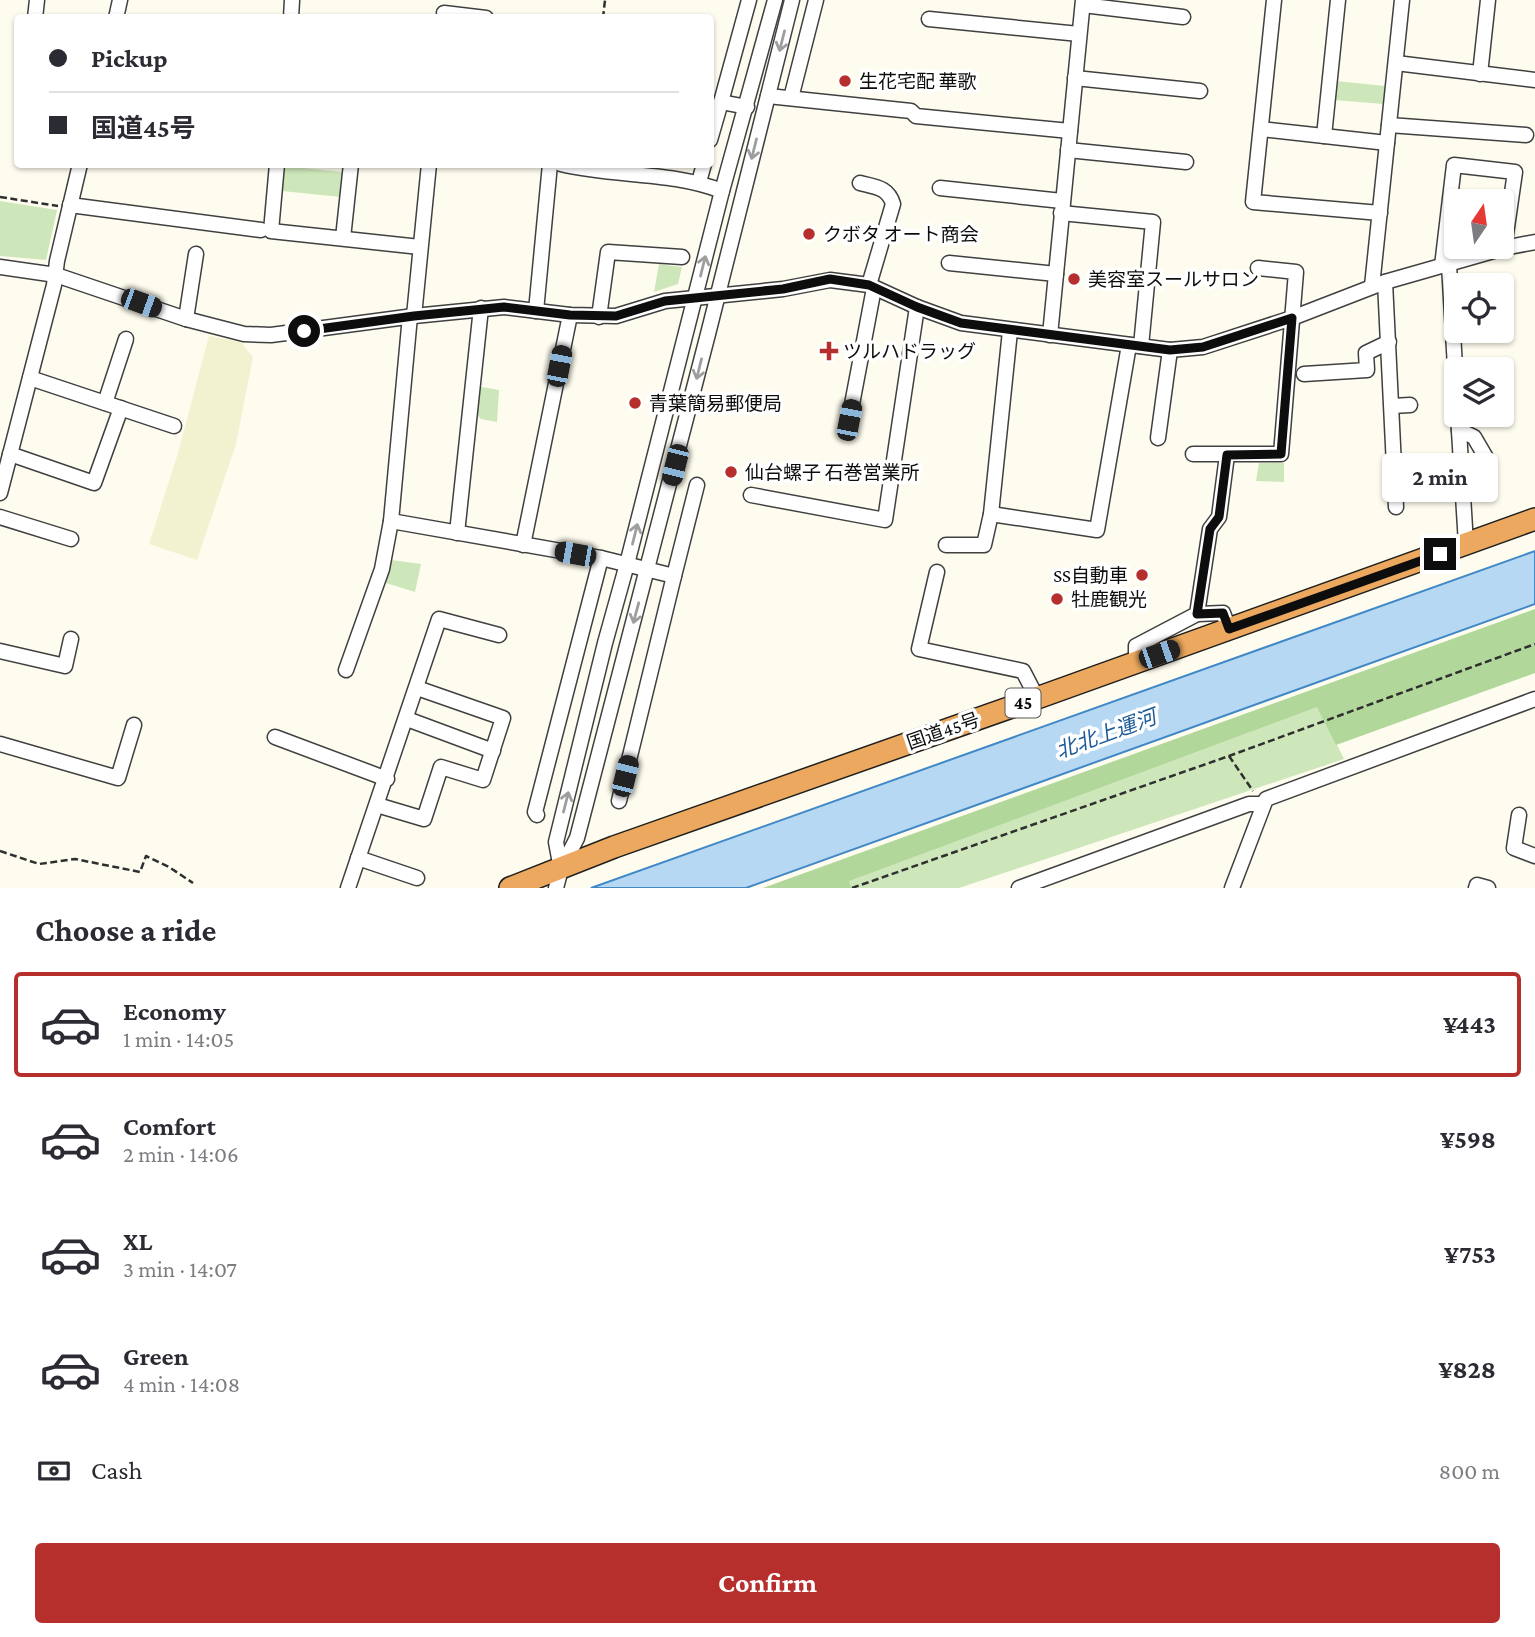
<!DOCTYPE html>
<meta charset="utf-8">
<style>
body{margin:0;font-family:"Crimson Pro","Noto Sans JP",serif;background:#f2f2f3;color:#2b2b33;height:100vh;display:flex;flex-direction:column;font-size:26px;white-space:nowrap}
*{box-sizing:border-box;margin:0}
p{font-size:23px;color:#7c7c81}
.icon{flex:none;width:38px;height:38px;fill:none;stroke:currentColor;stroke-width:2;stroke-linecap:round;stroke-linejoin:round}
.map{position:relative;height:888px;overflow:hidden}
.drawer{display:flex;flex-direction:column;background:#fff;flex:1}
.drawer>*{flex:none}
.hud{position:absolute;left:14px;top:14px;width:700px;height:154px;border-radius:7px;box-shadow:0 2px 5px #0004;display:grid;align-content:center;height:154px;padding:0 35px;background:#fff}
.needle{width:46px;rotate:13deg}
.tools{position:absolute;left:1444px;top:189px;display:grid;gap:14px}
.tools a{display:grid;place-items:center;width:70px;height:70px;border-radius:7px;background:#fff;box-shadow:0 2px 5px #0004;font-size:35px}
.end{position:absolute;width:32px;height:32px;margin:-16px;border:9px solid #0d0d0d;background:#fff;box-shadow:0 0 0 4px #fff}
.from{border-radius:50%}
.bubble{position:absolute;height:49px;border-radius:7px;background:#fff;box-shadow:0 2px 5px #0004;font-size:23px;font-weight:700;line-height:49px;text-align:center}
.car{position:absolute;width:21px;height:42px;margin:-21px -10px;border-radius:9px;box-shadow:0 0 5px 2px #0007;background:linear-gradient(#222 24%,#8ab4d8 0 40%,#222 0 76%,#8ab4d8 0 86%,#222 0)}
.hud b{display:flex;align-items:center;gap:24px;height:66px;font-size:26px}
.hud b+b{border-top:2px solid #e1e1e2}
.hud i{width:18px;height:18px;background:#2b2b33}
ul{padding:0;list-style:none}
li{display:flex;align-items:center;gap:21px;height:105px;margin:0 14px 10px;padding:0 21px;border:4px solid transparent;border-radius:7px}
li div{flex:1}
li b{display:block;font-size:26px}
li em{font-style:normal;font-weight:700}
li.selected{border-color:#b62f2d}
li>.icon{width:63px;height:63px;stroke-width:1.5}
h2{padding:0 35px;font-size:32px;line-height:84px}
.pay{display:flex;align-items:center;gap:18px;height:77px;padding:0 35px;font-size:26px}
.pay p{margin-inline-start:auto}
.primary-button{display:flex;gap:14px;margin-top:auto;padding:14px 35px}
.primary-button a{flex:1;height:80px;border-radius:7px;background:#b62f2d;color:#fff;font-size:28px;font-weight:700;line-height:80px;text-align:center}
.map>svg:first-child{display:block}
.farmland{fill:#f3f2d0}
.green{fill:#cee7ba}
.forest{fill:#b1d79a}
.water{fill:#b6d8f3;stroke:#4188c6;stroke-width:2}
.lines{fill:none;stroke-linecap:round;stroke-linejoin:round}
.minor-casing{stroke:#404040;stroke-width:17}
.highway-casing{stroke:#1e1e1e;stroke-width:24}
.path{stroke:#2f2f2f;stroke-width:2.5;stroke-dasharray:7 3.5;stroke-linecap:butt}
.minor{stroke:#fff;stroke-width:14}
.highway{stroke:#eca85e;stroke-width:21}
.oneway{stroke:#9e9e9e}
.route{stroke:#0d0d0d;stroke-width:9}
.poi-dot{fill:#b62f2d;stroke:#fff;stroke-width:2.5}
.labels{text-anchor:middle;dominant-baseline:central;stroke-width:7;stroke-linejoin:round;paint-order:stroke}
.shield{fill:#fff;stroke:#565656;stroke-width:2}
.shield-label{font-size:18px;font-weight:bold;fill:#0d0d0d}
.poi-label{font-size:19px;fill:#0d0d0d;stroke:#fff;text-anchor:start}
.street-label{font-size:19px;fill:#0d0d0d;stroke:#fff}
.water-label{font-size:21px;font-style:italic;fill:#1d5b98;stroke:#fff}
</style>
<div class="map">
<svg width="1535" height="888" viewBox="0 0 1535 888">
<rect width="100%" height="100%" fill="#fefcee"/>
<polygon class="farmland" points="209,336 241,342 253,357 236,444 197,560 149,544 178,453"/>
<g class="green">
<polygon points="1336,81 1385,86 1383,104 1334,100"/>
<polygon points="284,166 343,172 341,197 282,191"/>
<polygon points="0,201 57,210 46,260 0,256"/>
<polygon points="659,264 682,267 678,284 654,292"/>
<polygon points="482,387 499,390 497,422 481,419 477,415 480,388"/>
<polygon points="1259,463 1284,463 1284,482 1256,481"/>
<polygon points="391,560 421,564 415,592 386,583"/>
<polygon points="1318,706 1344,759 959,888 816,888"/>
</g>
<polygon class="forest" points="1535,609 1535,673 1336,745 1317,707 849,881 851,888 763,888"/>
<polygon class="water" points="1535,551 1535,604 746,888 591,888"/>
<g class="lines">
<g class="minor-casing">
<g id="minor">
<polyline points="1274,0 1253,202 1380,213"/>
<polyline points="1083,5 1183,17"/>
<polyline points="444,13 486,18"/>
<polyline points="35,18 37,0"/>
<polyline points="116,18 120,0"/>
<polyline points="291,18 292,0"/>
<polyline points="929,19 1079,34"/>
<polyline points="1396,63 1535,80"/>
<polyline points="1480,74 1488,0"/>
<polyline points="1075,78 1200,91"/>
<polyline points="768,96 911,111 916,116 1070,131"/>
<polyline points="791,98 816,0"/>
<polyline points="747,107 721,102 749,0"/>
<polyline points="1389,125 1526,135"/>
<polyline points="1261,129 1387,143"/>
<polyline points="1324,136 1338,0"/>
<polyline points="710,140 721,102"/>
<polyline points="1068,150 1186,162"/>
<polyline points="277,164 271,231 420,247"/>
<path d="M561,164C614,177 671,171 722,191"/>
<polyline points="699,182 704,164"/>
<path d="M860,183C875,187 888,187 893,204L869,285"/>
<polyline points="940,188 1062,201"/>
<polyline points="70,205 261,230"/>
<polyline points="1061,213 1153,222 1141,346"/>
<polyline points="343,238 351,164"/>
<polyline points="949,263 1056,274"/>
<polyline points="1449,265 1456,384"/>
<polyline points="1442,266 1454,165 1515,172 1504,248"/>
<polyline points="0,267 56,275 186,319 244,334 271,335 414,316 504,307 570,315 616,316 665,301 783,289 830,280 869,285 917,307 961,323 1170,350 1203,347 1292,318 1385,282 1504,248 1535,242"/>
<polyline points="1385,282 1396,507"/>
<polyline points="1372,286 1402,0"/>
<polyline points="536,311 550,164"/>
<polyline points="414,316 429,164"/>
<polyline points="599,317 608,252 682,257"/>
<polyline points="186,319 196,254"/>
<polyline points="1050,335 1083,0"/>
<polyline points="1304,374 1367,370 1366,353 1389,342"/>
<polyline points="30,378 174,426"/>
<polyline points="105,403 126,339"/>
<polyline points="1392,406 1410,405"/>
<polyline points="1458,415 1466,544"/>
<polyline points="849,420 874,288"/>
<polyline points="1459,430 1474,437 1488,461"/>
<polyline points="1158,438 1170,350"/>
<polyline points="10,454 94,483 121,408"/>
<polyline points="1193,454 1281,454 1296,272 1258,268"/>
<polyline points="0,493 54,285 57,261 80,164"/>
<polyline points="751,495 885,520 917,307"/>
<polyline points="991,514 1097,530 1129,345"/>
<polyline points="0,517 71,539"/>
<polyline points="391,521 601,558 674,576 619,801"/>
<polyline points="457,533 481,308"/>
<polyline points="523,545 570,315"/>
<polyline points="946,545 984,545 991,514 1010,331"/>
<polyline points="937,572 919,649 1023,671 1037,698"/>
<polyline points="674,576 697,485"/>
<polyline points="1197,614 1223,613 1229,629"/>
<polyline points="0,651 65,666 71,639"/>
<polyline points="1136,663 1136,646 1197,614 1210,529 1219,517 1227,455"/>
<polyline points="346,670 382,569 391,521 410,316"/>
<polyline points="407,719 493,751"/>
<polyline points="275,737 387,779"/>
<polyline points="0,744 118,778 134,725"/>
<polyline points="377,805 424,819 441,767 483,780 503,718 417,688"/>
<polyline points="537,815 535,812 601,558"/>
<polyline points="1519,815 1514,848 1535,856"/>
<polyline points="358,858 417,878"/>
<polyline points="561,869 556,842 605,643 627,564 722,191 775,0"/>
<polyline points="348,888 439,619 499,635"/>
<polyline points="556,888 561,869 577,838 708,334 792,0"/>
<polyline points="1019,888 1249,804 1262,804"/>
<polyline points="1232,888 1266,799 1535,699"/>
<polyline points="1476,888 1477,885 1488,888"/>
</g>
</g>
<g class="highway-casing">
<polyline id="highway" points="510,888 614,847 1037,698 1535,519"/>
</g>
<g class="path">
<polyline points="603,18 605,0"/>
<polyline points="0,197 58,206"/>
<polyline points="1229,756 1253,791"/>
<polyline points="0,851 39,864 75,859 140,872 146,856 169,867 193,883"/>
<polyline points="852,888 1229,756 1535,644"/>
</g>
<use href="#minor" class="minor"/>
<use href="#highway" class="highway"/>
</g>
<defs><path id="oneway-shaft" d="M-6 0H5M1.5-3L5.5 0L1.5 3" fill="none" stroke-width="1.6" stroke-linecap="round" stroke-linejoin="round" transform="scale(1.75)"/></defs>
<g class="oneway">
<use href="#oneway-shaft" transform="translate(782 41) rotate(104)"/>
<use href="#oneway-shaft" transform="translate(754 149) rotate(104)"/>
<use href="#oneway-shaft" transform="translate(703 266) rotate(-76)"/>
<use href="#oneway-shaft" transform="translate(699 369) rotate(104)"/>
<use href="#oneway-shaft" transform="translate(635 534) rotate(-76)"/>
<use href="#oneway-shaft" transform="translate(636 613) rotate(105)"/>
<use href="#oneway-shaft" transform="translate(566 802) rotate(-76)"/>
</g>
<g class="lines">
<polyline class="route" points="304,331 414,316 504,307 570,315 616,316 665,301 783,289 830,279 869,285 917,307 961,323 1170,350 1203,347 1292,318 1281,454 1227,455 1219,517 1210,529 1197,614 1223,613 1229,629 1440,554"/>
</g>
<g class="poi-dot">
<circle cx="845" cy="81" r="7"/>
<circle cx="809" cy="234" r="7"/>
<circle cx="1074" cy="279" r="7"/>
<path d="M825.5 340.5h7v7h7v7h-7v7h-7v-7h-7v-7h7z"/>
<circle cx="635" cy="403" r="7"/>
<circle cx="731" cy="472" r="7"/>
<circle cx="1142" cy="575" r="7"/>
<circle cx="1057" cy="599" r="7"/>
</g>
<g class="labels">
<rect class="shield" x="1005.5" y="688.5" width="35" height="29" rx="5"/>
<g class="shield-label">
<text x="1023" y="703">45</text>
</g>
<g class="poi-label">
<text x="859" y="81">生花宅配 華歌</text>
<text x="823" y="234">クボタ オート商会</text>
<text x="1088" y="279">美容室スールサロン</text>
<text x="843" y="351">ツルハドラッグ</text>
<text x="649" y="403">青葉簡易郵便局</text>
<text x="745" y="472">仙台螺子 石巻営業所</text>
<text x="1128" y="575" text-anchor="end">SS自動車</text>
<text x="1071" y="599">牡鹿観光</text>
</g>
<g class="street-label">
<text transform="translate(943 731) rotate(-19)">国道45号</text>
</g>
<g class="water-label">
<text transform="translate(1106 734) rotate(-20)">北北上運河</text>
</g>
</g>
</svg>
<div class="tools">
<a><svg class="needle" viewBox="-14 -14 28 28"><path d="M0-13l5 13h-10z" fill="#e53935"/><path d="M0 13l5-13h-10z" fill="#7c7c81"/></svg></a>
<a><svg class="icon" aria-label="locate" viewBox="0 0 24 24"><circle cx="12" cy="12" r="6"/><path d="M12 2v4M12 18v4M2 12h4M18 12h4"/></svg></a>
<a><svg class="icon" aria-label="layers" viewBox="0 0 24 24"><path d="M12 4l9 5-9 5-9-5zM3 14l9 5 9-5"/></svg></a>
</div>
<i class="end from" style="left:304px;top:331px"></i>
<i class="end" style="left:1440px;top:554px"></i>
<div class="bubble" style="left:1382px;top:453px;width:116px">2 min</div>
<i class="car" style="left:141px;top:303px;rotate:110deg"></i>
<i class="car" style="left:559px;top:366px;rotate:11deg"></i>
<i class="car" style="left:849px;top:420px;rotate:11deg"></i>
<i class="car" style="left:675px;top:465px;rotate:194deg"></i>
<i class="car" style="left:575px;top:554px;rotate:280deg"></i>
<i class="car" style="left:1159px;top:654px;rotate:71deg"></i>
<i class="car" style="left:625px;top:776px;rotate:14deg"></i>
<div class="hud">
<b><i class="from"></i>Pickup</b>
<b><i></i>国道45号</b>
</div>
</div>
<section class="drawer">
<h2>Choose a ride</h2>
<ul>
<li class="selected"><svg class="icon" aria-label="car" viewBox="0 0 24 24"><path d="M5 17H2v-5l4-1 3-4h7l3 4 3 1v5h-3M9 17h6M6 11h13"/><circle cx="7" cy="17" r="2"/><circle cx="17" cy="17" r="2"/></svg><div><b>Economy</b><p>1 min · 14:05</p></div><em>¥443</em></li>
<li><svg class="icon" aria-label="car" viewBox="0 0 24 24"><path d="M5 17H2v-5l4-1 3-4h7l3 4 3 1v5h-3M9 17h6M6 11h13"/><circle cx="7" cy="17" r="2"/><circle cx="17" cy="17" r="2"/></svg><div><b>Comfort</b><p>2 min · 14:06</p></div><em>¥598</em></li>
<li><svg class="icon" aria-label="car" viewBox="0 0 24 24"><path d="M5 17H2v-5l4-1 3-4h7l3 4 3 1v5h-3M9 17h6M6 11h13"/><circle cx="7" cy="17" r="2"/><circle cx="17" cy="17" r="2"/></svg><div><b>XL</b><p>3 min · 14:07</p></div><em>¥753</em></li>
<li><svg class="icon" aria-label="car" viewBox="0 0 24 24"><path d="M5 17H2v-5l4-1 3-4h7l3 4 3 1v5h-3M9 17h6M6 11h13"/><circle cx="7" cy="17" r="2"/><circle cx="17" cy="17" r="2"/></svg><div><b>Green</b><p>4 min · 14:08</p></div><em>¥828</em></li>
</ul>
<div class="pay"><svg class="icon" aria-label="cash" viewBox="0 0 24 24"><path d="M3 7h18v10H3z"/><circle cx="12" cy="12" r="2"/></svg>Cash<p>800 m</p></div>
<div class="primary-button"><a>Confirm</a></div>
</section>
